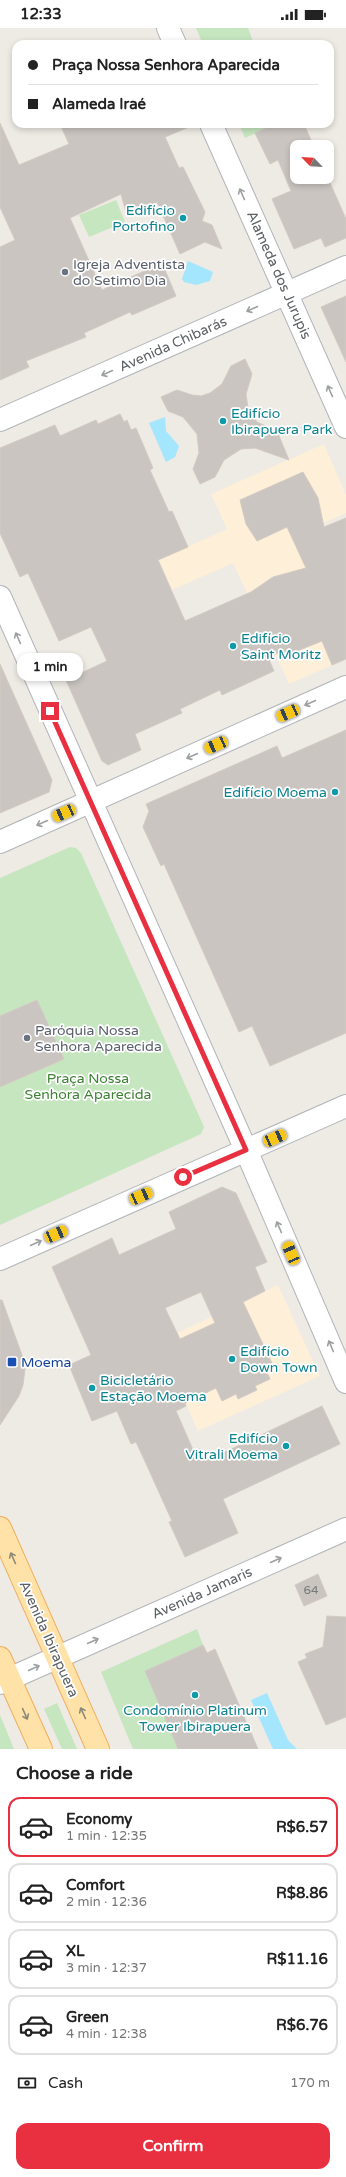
<!DOCTYPE html>
<meta charset="utf-8">
<style>
body{margin:0;font-family:"Varela Round",sans-serif;background:#f2f2f2;color:#222;height:100vh;display:flex;flex-direction:column;font-size:15px;white-space:nowrap}
*{box-sizing:border-box;margin:0}
p{font-size:13px;color:#767676}
.icon{flex:none;width:22px;height:22px;fill:none;stroke:currentColor;stroke-width:2;stroke-linecap:round;stroke-linejoin:round}
.map{position:relative;height:1721px;overflow:hidden}
.drawer{display:flex;flex-direction:column;background:#fff;flex:1}
.drawer>*{flex:none}
.hud{position:absolute;left:12px;top:12px;width:322px;height:88px;border-radius:12px;box-shadow:0 2px 6px #0003;display:grid;align-content:center;height:88px;padding:0 16px;background:#fff}
.needle{width:26px;rotate:295deg}
.controls{position:absolute;left:290px;top:112px;display:grid;gap:8px}
.controls a{display:grid;place-items:center;width:44px;height:44px;border-radius:8px;background:#fff;box-shadow:0 2px 6px #0003;font-size:20px}
.end{position:absolute;width:18px;height:18px;margin:-9px;border:5px solid #e83040;background:#fff;box-shadow:0 0 0 2px #fff}
.from{border-radius:50%}
.bubble{position:absolute;height:28px;border-radius:12px;background:#fff;box-shadow:0 2px 6px #0003;font-size:13px;font-weight:700;line-height:28px;text-align:center}
.car{position:absolute;width:12px;height:24px;margin:-12px -6px;border-radius:5px;box-shadow:0 0 3px 1px #0007;background:linear-gradient(#f5c518 24%,#345 0 40%,#f5c518 0 76%,#345 0 86%,#f5c518 0)}
.hud b{display:flex;align-items:center;gap:14px;height:38px;font-size:15px}
.hud b+b{border-top:1px solid #e0e0e0}
.hud i{width:10px;height:10px;background:#222}
ul{padding:0;list-style:none}
li{display:flex;align-items:center;gap:12px;height:60px;margin:0 8px 6px;padding:0 8px;border:2px solid #e0e0e0;border-radius:12px}
li div{flex:1}
li b{display:block;font-size:15px}
li em{font-style:normal;font-weight:700}
li.current{border-color:#e83040}
li>.icon{width:36px;height:36px;stroke-width:1.5}
h2{padding:0 16px;font-size:18px;line-height:48px}
.pay{display:flex;align-items:center;gap:10px;height:44px;padding:0 16px;font-size:15px}
.pay p{margin-inline-start:auto}
.button{display:flex;gap:8px;margin-top:auto;padding:8px 16px}
.button a{flex:1;height:46px;border-radius:12px;background:#e83040;color:#fff;font-size:16px;font-weight:700;line-height:46px;text-align:center}
.status{display:flex;justify-content:space-between;align-items:center;height:28px;padding:0 20px;background:#fff;direction:ltr}
.status svg{height:11px;fill:currentColor}
.map>svg:first-child{display:block}
.commercial{fill:#feefd9}
.green{fill:#c6e6c0}
.water{fill:#a3e6fe}
.building{fill:#cac5c1;stroke:#d3cbc2;fill-rule:evenodd}
.lines{fill:none;stroke-linecap:round;stroke-linejoin:round}
.street-casing{stroke:#b1b5b9;stroke-width:24}
.primary-casing{stroke:#f1ad5a;stroke-width:24}
.street{stroke:#fff;stroke-width:22}
.primary{stroke:#fee2a8;stroke-width:22}
.oneway{stroke:#9da0a2}
.oneway2{stroke:#8d8878}
.route{stroke:#e83040;stroke-width:5}
.culture-dot{fill:#0f9aa8;stroke:#fff;stroke-width:1.5}
.worship-dot{fill:#6b7280;stroke:#fff;stroke-width:1.5}
.transit-dot{fill:#1a4fb4;stroke:#fff;stroke-width:1.5}
.labels{text-anchor:middle;dominant-baseline:central;stroke-width:3.5;stroke-linejoin:round;paint-order:stroke}
.number-label{font-size:12px;fill:#787a7b}
.culture-label{font-size:14px;fill:#0d838f;stroke:#fff;text-anchor:start}
.worship-label{font-size:14px;fill:#5b616d;stroke:#fff;text-anchor:start}
.street-label{font-size:14px;fill:#5c6164;stroke:#fff}
.park-label{font-size:14px;fill:#3e8234;stroke:#fff}
.transit-label{font-size:14px;fill:#164399;stroke:#fff;text-anchor:start}
</style>
<div class="status"><b>12:33</b><svg viewBox="0 0 49 12"><path d="M0 12V9h3v3zM5 12V6h3v6zM10 12V3h3v9zM15 12V0h3v12zM26 1h20v11H26zM47 4h2v5h-2z"/></svg></div>
<div class="map">
<svg width="346" height="1721" viewBox="0 0 346 1721">
<rect width="100%" height="100%" fill="#eeeae4"/>
<g class="commercial">
<polygon points="324,416 346,467 346,485 292,509 346,625 346,631 289,656 233,535 172,562 159,532 227,501 211,466"/>
<polygon points="278,1257 320,1348 198,1403 158,1314"/>
</g>
<g class="green">
<polygon points="196,0 248,0 254,16 203,16"/>
<polygon points="239,96 276,96 245,110"/>
<polygon points="116,172 125,194 89,209 79,187"/>
<polygon points="70,819 76,820 81,825 204,1099 201,1106 0,1197 0,850"/>
<polygon points="197,1601 203,1617 145,1643 178,1721 133,1721 101,1644"/>
<polygon points="57,1675 77,1721 62,1721 44,1681"/>
<polygon points="0,1687 14,1721 0,1721"/>
</g>
<g class="water">
<polygon points="188,233 213,244 210,253 196,257 184,254 182,251"/>
<polygon points="165,389 166,403 179,418 175,429 166,434 149,395"/>
<polygon points="267,1665 288,1712 297,1721 273,1721 251,1672"/>
</g>
<g class="building">
<polygon points="0,95 19,137 69,116 60,96 196,96 165,109 179,140 183,139 205,184 202,193 212,197 222,221 205,214 180,226 157,174 127,188 121,166 70,190 102,262 162,235 176,268 132,287 130,284 84,305 86,309 26,333 29,339 0,352 0,219 15,212 0,179"/>
<polygon points="275,96 304,96 314,119 297,119 297,149 327,148 346,191 346,210 325,219 321,210 294,221 272,171 291,163 278,132 270,136 255,105"/>
<polygon points="346,268 346,334 321,279"/>
<polygon points="245,331 252,346 246,366 248,380 257,394 277,403 289,432 255,420 241,421 224,432 215,449 200,456 193,441 199,425 197,406 183,389 168,383 161,369 177,362 192,367 201,368 210,365 222,356 231,338"/>
<polygon points="120,386 124,394 127,392 131,402 136,400 153,440 150,442 169,484 172,483 188,519 158,532 185,593 251,564 273,549 306,540 287,499 257,513 246,496 240,472 303,444 318,470 324,499 346,490 346,631 332,637 322,613 297,623 267,627 274,643 222,667 220,662 180,681 182,685 135,706 141,722 108,737 102,733 66,652 107,633 91,599 59,613 28,545 20,549 0,505 0,420 55,397 60,408 96,392 98,396"/>
<polygon points="0,636 52,752 49,764 0,785"/>
<polygon points="346,702 346,1005 270,1038 252,998 239,1004 164,836 161,838 143,799 149,783 146,776 277,718 282,730"/>
<polygon points="37,972 64,1031 0,1059 0,988"/>
<path d="M222,1159L236,1165L267,1234L255,1239L265,1263L243,1274L272,1335L264,1338L270,1351L255,1358L257,1362L238,1371L236,1366L222,1373L216,1360L185,1375L186,1378L176,1383L194,1424L200,1421L206,1433L322,1378L340,1416L223,1471L238,1505L185,1529L169,1494L172,1493L143,1429L136,1414L131,1416L117,1383L92,1393L69,1337L91,1327L52,1239L112,1210L119,1227L176,1201L169,1184ZM201,1264L215,1295L180,1311L165,1280Z"/>
<polygon points="0,1272 2,1272 22,1327 25,1341 23,1357 19,1368 0,1397"/>
<polygon points="318,1546 327,1568 304,1578 295,1557"/>
<polygon points="327,1588 346,1589 346,1689 326,1697 298,1634 307,1630 305,1626 323,1619"/>
<polygon points="203,1617 207,1625 215,1621 258,1721 178,1721 145,1643"/>
</g>
<g class="lines">
<g class="street-casing">
<g id="street">
<polyline points="168,0 175,16"/>
<polyline points="211,96 346,399"/>
<polyline points="0,392 346,239"/>
<polyline points="0,569 246,1122 346,1354"/>
<polyline points="0,814 346,659"/>
<polyline points="0,1231 346,1078"/>
<polyline points="0,1655 346,1501"/>
</g>
</g>
<g class="primary-casing">
<g id="primary">
<polyline points="0,1500 98,1721"/>
<polyline points="0,1630 41,1721"/>
</g>
</g>
<use href="#street" class="street"/>
<use href="#primary" class="primary"/>
</g>
<defs><path id="oneway-shaft" d="M-6 0H5M1.5-3L5.5 0L1.5 3" fill="none" stroke-width="1.6" stroke-linecap="round" stroke-linejoin="round"/></defs>
<g class="oneway">
<use href="#oneway-shaft" transform="translate(242 166) rotate(-114)"/>
<use href="#oneway-shaft" transform="translate(252 281) rotate(156)"/>
<use href="#oneway-shaft" transform="translate(107 345) rotate(156)"/>
<use href="#oneway-shaft" transform="translate(330 363) rotate(-114)"/>
<use href="#oneway-shaft" transform="translate(18 610) rotate(-114)"/>
<use href="#oneway-shaft" transform="translate(310 675) rotate(156)"/>
<use href="#oneway-shaft" transform="translate(192 728) rotate(156)"/>
<use href="#oneway-shaft" transform="translate(42 795) rotate(156)"/>
<use href="#oneway-shaft" transform="translate(279 1199) rotate(-113)"/>
<use href="#oneway-shaft" transform="translate(36 1215) rotate(-24)"/>
<use href="#oneway-shaft" transform="translate(331 1318) rotate(-113)"/>
<use href="#oneway-shaft" transform="translate(276 1532) rotate(-24)"/>
<use href="#oneway-shaft" transform="translate(93 1613) rotate(-24)"/>
<use href="#oneway-shaft" transform="translate(34 1640) rotate(-24)"/>
</g>
<g class="oneway2">
<use href="#oneway-shaft" transform="translate(13 1530) rotate(-114)"/>
<use href="#oneway-shaft" transform="translate(83 1685) rotate(-114)"/>
<use href="#oneway-shaft" transform="translate(25 1686) rotate(66)"/>
</g>
<g class="lines">
<polyline class="route" points="50,683 246,1122 183,1149"/>
</g>
<g class="culture-dot">
<circle cx="183" cy="190" r="4"/>
<circle cx="223" cy="393" r="4"/>
<circle cx="233" cy="618" r="4"/>
<circle cx="335" cy="764" r="4"/>
<circle cx="232" cy="1331" r="4"/>
<circle cx="92" cy="1360" r="4"/>
<circle cx="286" cy="1418" r="4"/>
<circle cx="195" cy="1667" r="4"/>
</g>
<g class="worship-dot">
<circle cx="65" cy="244" r="4"/>
<circle cx="27" cy="1010" r="4"/>
</g>
<rect class="transit-dot" x="7" y="1329" width="10" height="10" rx="2"/>
<g class="labels">
<g class="number-label">
<text x="311" y="1562">64</text>
</g>
<g class="culture-label">
<text x="175" y="182" text-anchor="end">Edifício<tspan x="175" dy="16">Portofino</tspan></text>
<text x="231" y="385">Edifício<tspan x="231" dy="16">Ibirapuera Park</tspan></text>
<text x="241" y="610">Edifício<tspan x="241" dy="16">Saint Moritz</tspan></text>
<text x="327" y="764" text-anchor="end">Edifício Moema</text>
<text x="240" y="1323">Edifício<tspan x="240" dy="16">Down Town</tspan></text>
<text x="100" y="1352">Bicicletário<tspan x="100" dy="16">Estação Moema</tspan></text>
<text x="278" y="1410" text-anchor="end">Edifício<tspan x="278" dy="16">Vitrali Moema</tspan></text>
<text x="195" y="1682" text-anchor="middle">Condomínio Platinum<tspan x="195" dy="16">Tower Ibirapuera</tspan></text>
</g>
<g class="worship-label">
<text x="73" y="236">Igreja Adventista<tspan x="73" dy="16">do Setimo Dia</tspan></text>
<text x="35" y="1002">Paróquia Nossa<tspan x="35" dy="16">Senhora Aparecida</tspan></text>
</g>
<g class="street-label">
<text transform="translate(279 247) rotate(66)">Alameda dos Jurupis</text>
<text transform="translate(173 316) rotate(-24)">Avenida Chibarás</text>
<text transform="translate(202 1565) rotate(-24)">Avenida Jamaris</text>
<text transform="translate(49 1611) rotate(66)">Avenida Ibirapuera</text>
</g>
<g class="park-label">
<text x="88" y="1050">Praça Nossa<tspan x="88" dy="16">Senhora Aparecida</tspan></text>
</g>
<g class="transit-label">
<text x="21" y="1334">Moema</text>
</g>
</g>
</svg>
<div class="controls">
<a><svg class="needle" viewBox="-14 -14 28 28"><path d="M0-13l5 13h-10z" fill="#e53935"/><path d="M0 13l5-13h-10z" fill="#767676"/></svg></a>
</div>
<i class="end from" style="left:183px;top:1149px"></i>
<i class="end" style="left:50px;top:683px"></i>
<div class="bubble" style="left:17px;top:625px;width:66px">1 min</div>
<i class="car" style="left:288px;top:685px;rotate:246deg"></i>
<i class="car" style="left:216px;top:717px;rotate:246deg"></i>
<i class="car" style="left:64px;top:785px;rotate:246deg"></i>
<i class="car" style="left:275px;top:1110px;rotate:66deg"></i>
<i class="car" style="left:141px;top:1168px;rotate:66deg"></i>
<i class="car" style="left:56px;top:1206px;rotate:66deg"></i>
<i class="car" style="left:291px;top:1225px;rotate:337deg"></i>
<div class="hud">
<b><i class="from"></i>Praça Nossa Senhora Aparecida</b>
<b><i></i>Alameda Iraé</b>
</div>
</div>
<section class="drawer">
<h2>Choose a ride</h2>
<ul>
<li class="current"><svg class="icon" aria-label="car" viewBox="0 0 24 24"><path d="M5 17H2v-5l4-1 3-4h7l3 4 3 1v5h-3M9 17h6M6 11h13"/><circle cx="7" cy="17" r="2"/><circle cx="17" cy="17" r="2"/></svg><div><b>Economy</b><p>1 min · 12:35</p></div><em>R$6.57</em></li>
<li><svg class="icon" aria-label="car" viewBox="0 0 24 24"><path d="M5 17H2v-5l4-1 3-4h7l3 4 3 1v5h-3M9 17h6M6 11h13"/><circle cx="7" cy="17" r="2"/><circle cx="17" cy="17" r="2"/></svg><div><b>Comfort</b><p>2 min · 12:36</p></div><em>R$8.86</em></li>
<li><svg class="icon" aria-label="car" viewBox="0 0 24 24"><path d="M5 17H2v-5l4-1 3-4h7l3 4 3 1v5h-3M9 17h6M6 11h13"/><circle cx="7" cy="17" r="2"/><circle cx="17" cy="17" r="2"/></svg><div><b>XL</b><p>3 min · 12:37</p></div><em>R$11.16</em></li>
<li><svg class="icon" aria-label="car" viewBox="0 0 24 24"><path d="M5 17H2v-5l4-1 3-4h7l3 4 3 1v5h-3M9 17h6M6 11h13"/><circle cx="7" cy="17" r="2"/><circle cx="17" cy="17" r="2"/></svg><div><b>Green</b><p>4 min · 12:38</p></div><em>R$6.76</em></li>
</ul>
<div class="pay"><svg class="icon" aria-label="cash" viewBox="0 0 24 24"><path d="M3 7h18v10H3z"/><circle cx="12" cy="12" r="2"/></svg>Cash<p>170 m</p></div>
<div class="button"><a>Confirm</a></div>
</section>
